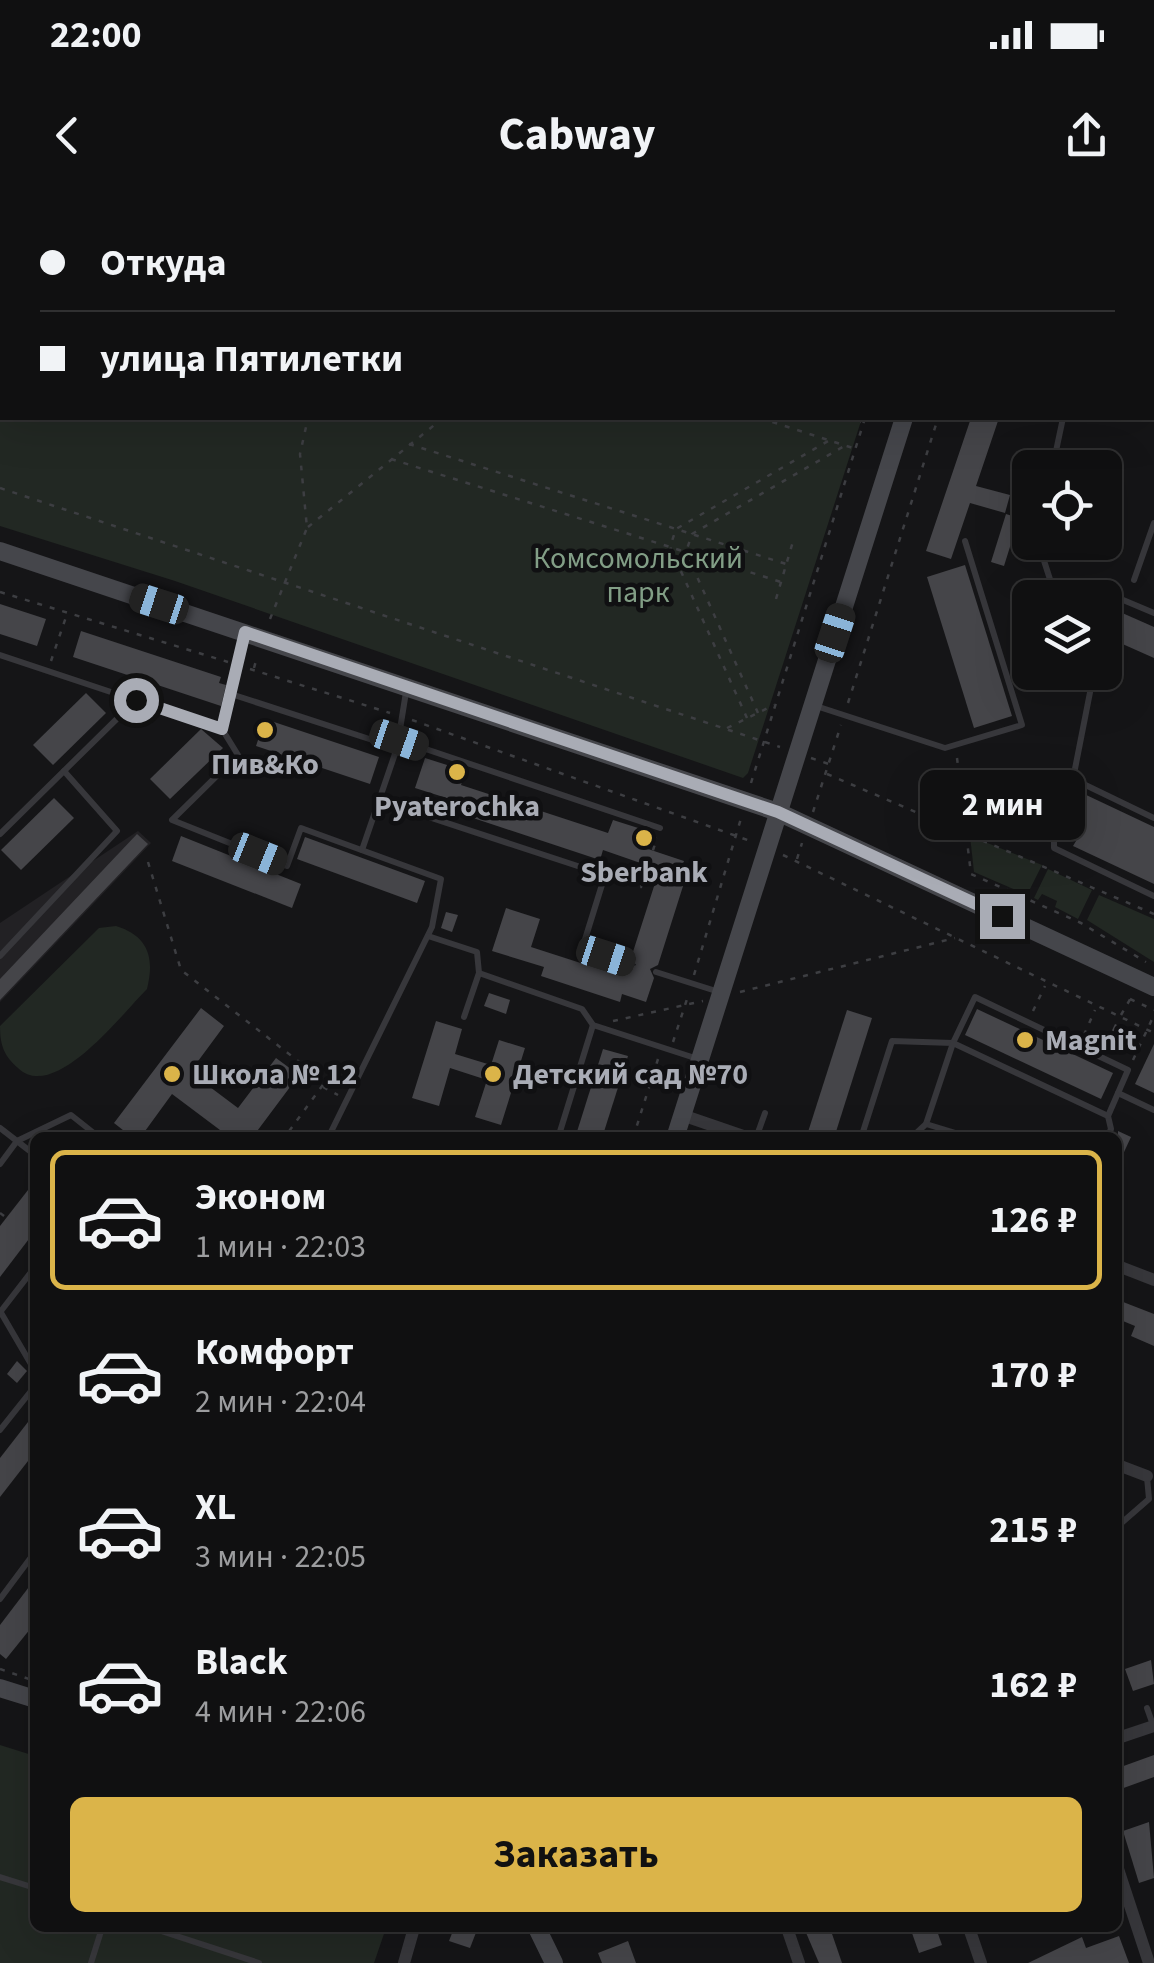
<!DOCTYPE html>
<html lang="ru">
<meta charset="utf-8">
<style>
body{margin:0;font-family:"Source Sans 3",sans-serif;background:#19191a;color:#f1f3f6;height:100vh;display:flex;flex-direction:column;font-size:38px;white-space:nowrap}
*{box-sizing:border-box;margin:0}
p{font-size:32px;color:#9c9d9f}
.icon{flex:none;width:55px;height:55px;fill:none;stroke:currentColor;stroke-width:2;stroke-linecap:round;stroke-linejoin:round}
.map{position:relative;flex:1;overflow:hidden}
.sheet{position:absolute;left:30px;top:932px;width:1092px;height:800px;display:flex;flex-direction:column;background:#101011;border-radius:15px;box-shadow:0 10px 40px #0002,0 0 0 2px #303031}
.sheet>*{flex:none}
.top-card{position:absolute;left:0px;top:0px;width:1155px;height:220px;box-shadow:0 10px 40px #0002,0 0 0 2px #303031;display:grid;align-content:center;height:220px;padding:0 40px;background:#101011}
.fabs{position:absolute;left:1012px;top:250px;display:grid;gap:20px}
.fabs a{display:grid;place-items:center;width:110px;height:110px;border-radius:15px;background:#101011;box-shadow:0 10px 40px #0002,0 0 0 2px #303031;font-size:50px}
.end{position:absolute;width:45px;height:45px;margin:-22px;border:12px solid #a9acb5;background:#111;box-shadow:0 0 0 5px #111}
.from{border-radius:50%}
.bubble{position:absolute;height:70px;border-radius:15px;background:#101011;box-shadow:0 10px 40px #0002,0 0 0 2px #303031;font-size:32px;font-weight:700;line-height:70px;text-align:center}
.car{position:absolute;width:30px;height:60px;margin:-30px -15px;border-radius:12px;box-shadow:0 0 8px 2px #0007;background:linear-gradient(#222 24%,#8ab4d8 0 40%,#222 0 76%,#8ab4d8 0 86%,#222 0)}
.top-card b{display:flex;align-items:center;gap:35px;height:95px;font-size:38px}
.top-card b+b{border-top:2px solid #303031}
.top-card i{width:25px;height:25px;background:#f1f3f6}
ul{padding:18px 0 0;list-style:none}
li{display:flex;align-items:center;gap:30px;height:140px;margin:0 20px 15px;padding:0 20px;border:5px solid transparent;border-radius:15px}
li div{flex:1}
li b{display:block;font-size:38px}
li em{font-style:normal;font-weight:700}
li.on{border-color:#dbb449}
li>.icon{width:90px;height:90px;stroke-width:1.5}
.cta{display:flex;gap:20px;margin-top:auto;padding:20px 40px}
.cta a{flex:1;height:115px;border-radius:15px;background:#dbb449;color:#111;font-size:40px;font-weight:700;line-height:115px;text-align:center}
.status{display:flex;justify-content:space-between;align-items:center;height:70px;padding:0 50px;background:#101011;direction:ltr}
.status svg{height:28px;fill:currentColor}
header{display:flex;justify-content:space-between;align-items:center;height:130px;padding:0 40px;background:#101011;font-size:45px;font-weight:700}
.map>svg:first-child{display:block}
.built{fill:#222124}
.green{fill:#222823}
.building{fill:#454549}
.lines{fill:none;stroke-linecap:round;stroke-linejoin:round}
.path{stroke:#3d3e42;stroke-width:2.5;stroke-dasharray:5 8;stroke-linecap:butt}
.lane{stroke:#37373b;stroke-width:6}
.street{stroke:#37373b;stroke-width:12}
.secondary{stroke:#45464b;stroke-width:18}
.route{stroke:#a9acb5;stroke-width:12}
.poi-dot{fill:#dbb449;stroke:#101012;stroke-width:4}
.labels{text-anchor:middle;dominant-baseline:central;stroke-width:9;stroke-linejoin:round;paint-order:stroke}
.park-label{font-size:30px;fill:#829e86;stroke:#101012}
.poi-label{font-size:30px;font-weight:bold;fill:#a9acb5;stroke:#101012}
</style>
<div class="status"><b>22:00</b><svg viewBox="0 0 49 12"><path d="M0 12V9h3v3zM5 12V6h3v6zM10 12V3h3v9zM15 12V0h3v12zM26 1h20v11H26zM47 4h2v5h-2z"/></svg></div>
<header><svg class="icon" aria-label="back" viewBox="0 0 24 24"><path d="M15 5l-7 7 7 7"/></svg>Cabway<svg class="icon" aria-label="share" viewBox="0 0 24 24"><path d="M12 15V3M7 8l5-5 5 5M5 13v7h14v-7"/></svg></header>
<div class="map">
<svg width="1154" height="1763" viewBox="0 0 1154 1763">
<rect width="100%" height="100%" fill="#151517"/>
<polygon class="built" points="138,631 151,643 0,802 0,723"/>
<g class="green">
<polygon points="0,0 348,2 2,2 2,218 862,218 748,573 743,578 175,381 0,326"/>
<polygon points="970,636 1042,665 1027,695 974,672"/>
<polygon points="1048,669 1092,690 1078,719 1055,707 1057,701 1042,694 1038,700 1034,698"/>
<polygon points="1099,695 1154,719 1154,762 1087,720"/>
<path d="M116,726C148,736 155,757 147,789C121,815 54,903 18,868C4,856 0,845 0,826L99,728Z"/>
<polygon points="0,1545 35,1556 35,1728 386,1728 374,1763 0,1763"/>
</g>
<g class="building">
<polygon points="971,218 999,218 976,286 1010,295 1005,313 970,303 951,359 926,351"/>
<polygon points="1006,314 1019,318 1004,366 991,362"/>
<polygon points="1063,342 1108,342 1108,346 1067,358"/>
<polygon points="965,365 1012,516 974,528 927,377"/>
<polygon points="0,404 46,419 37,446 0,434"/>
<polygon points="1120,412 1154,427 1154,458 1109,438"/>
<polygon points="81,431 221,477 219,483 226,485 221,506 73,457"/>
<polygon points="86,493 106,513 53,565 33,545"/>
<polygon points="265,519 379,557 370,584 256,546"/>
<polygon points="201,529 223,548 170,599 150,579"/>
<polygon points="425,558 466,571 461,585 608,633 613,620 654,633 648,649 684,661 677,681 684,683 658,765 650,769 654,778 646,802 622,794 620,802 541,776 544,767 492,751 506,708 540,719 531,747 621,776 623,770 636,765 631,758 656,680 649,678 652,667 603,650 600,660 452,611 456,601 415,588"/>
<polygon points="1082,593 1154,627 1154,684 1073,646 1076,641 1064,635"/>
<polygon points="54,598 74,618 21,670 1,650"/>
<polygon points="137,634 148,644 0,800 0,779"/>
<polygon points="181,636 301,684 292,708 172,661"/>
<polygon points="305,637 425,681 417,703 297,659"/>
<polygon points="446,712 458,715 452,732 441,728"/>
<polygon points="489,793 510,800 506,814 484,806"/>
<polygon points="201,808 224,826 190,872 238,908 276,858 299,875 252,938 214,938 220,930 172,894 140,938 133,938 114,923"/>
<polygon points="977,809 1113,873 1101,899 965,835"/>
<polygon points="847,810 872,818 834,938 826,938 808,932"/>
<polygon points="436,821 462,829 455,854 491,865 499,840 525,848 501,925 475,917 487,880 450,868 439,906 412,898"/>
<polygon points="1115,824 1132,832 1124,849 1107,841"/>
<polygon points="1154,844 1154,893 1135,884"/>
<polygon points="603,849 628,856 602,938 575,938"/>
<polygon points="1118,931 1131,937 1118,965"/>
<polygon points="35,981 35,1031 0,1077 0,1026"/>
<polygon points="1118,1100 1154,1114 1154,1146 1131,1136 1135,1126 1118,1119"/>
<polygon points="17,1161 27,1171 17,1183 7,1174"/>
<polygon points="35,1213 35,1252 0,1297 0,1258"/>
<polygon points="35,1379 35,1423 6,1459 0,1454 0,1425"/>
<polygon points="1151,1460 1154,1484 1133,1491 1125,1469"/>
<polygon points="1154,1555 1154,1577 1118,1590 1118,1568"/>
<polygon points="1149,1622 1154,1678 1139,1683 1123,1631"/>
<polygon points="454,1728 477,1730 470,1748 449,1741"/>
<polygon points="804,1728 830,1728 842,1763 819,1763"/>
<polygon points="936,1728 942,1745 919,1753 912,1733"/>
<polygon points="1119,1736 1129,1763 1028,1763 1082,1737 1086,1748"/>
<polygon points="628,1741 636,1763 602,1763 598,1753"/>
</g>
<g class="lines">
<g class="path">
<polyline points="189,0 197,2"/>
<polyline points="73,2 74,0"/>
<polyline points="356,2 356,0"/>
<polyline points="937,2 938,0"/>
<polyline points="1006,2 1007,0"/>
<polyline points="0,215 2,208"/>
<polyline points="760,218 853,248"/>
<polyline points="848,218 861,222"/>
<polyline points="409,244 786,364"/>
<polyline points="391,259 781,382"/>
<polyline points="0,288 780,547"/>
<polyline points="308,327 443,218"/>
<polyline points="0,392 228,462"/>
<polyline points="776,399 794,338"/>
<polyline points="270,419 307,328 300,254 308,218"/>
<polyline points="51,461 66,417"/>
<polyline points="254,468 257,457"/>
<polyline points="250,469 390,513"/>
<polyline points="848,503 938,218"/>
<polyline points="758,513 686,352 692,334 846,245"/>
<polyline points="747,518 670,347 676,329 830,240"/>
<polyline points="412,520 753,642"/>
<polyline points="727,528 774,505"/>
<polyline points="811,558 829,564"/>
<polyline points="957,558 971,674 1081,723 1146,762"/>
<polyline points="827,574 1154,714"/>
<polyline points="751,583 865,218"/>
<polyline points="813,612 841,525"/>
<polyline points="783,655 1154,833"/>
<polyline points="797,659 802,643"/>
<polyline points="148,662 181,770 325,882 284,938"/>
<polyline points="616,678 641,687 657,638"/>
<polyline points="694,775 742,615"/>
<polyline points="740,792 955,738"/>
<polyline points="1130,799 1154,810"/>
<polyline points="1033,811 1045,786"/>
<polyline points="1121,815 1132,796"/>
<polyline points="613,821 703,801"/>
<polyline points="1084,835 1095,810"/>
<polyline points="673,842 689,793"/>
<polyline points="1133,860 1154,815"/>
<polyline points="323,887 338,895"/>
<polyline points="633,938 658,859"/>
<polyline points="0,1013 7,1018"/>
<polyline points="0,1469 32,1480"/>
</g>
<g class="lane">
<polyline points="608,0 616,2"/>
<polyline points="839,0 842,0"/>
<polyline points="1035,0 1042,2"/>
<polyline points="549,2 550,0"/>
<polyline points="653,2 654,0"/>
<polyline points="1152,39 1154,39"/>
<polyline points="1152,98 1154,98"/>
<polyline points="1118,218 1122,218"/>
<polyline points="1030,316 1020,284 1032,257 1056,251 1063,218"/>
<polyline points="1038,342 1056,398"/>
<polyline points="1134,380 1154,323"/>
<polyline points="1105,421 1116,397 1154,413"/>
<polyline points="0,455 222,529 238,555 172,620 287,666 301,628 441,679 432,727 328,938"/>
<polyline points="1094,472 1073,579 1054,619 1054,648 1154,696"/>
<polyline points="234,495 397,548"/>
<polyline points="816,506 945,548 1022,525 965,341"/>
<polyline points="222,529 245,434"/>
<polyline points="399,540 660,628"/>
<polyline points="1073,579 1154,618"/>
<polyline points="380,601 605,675 582,749 629,764"/>
<polyline points="0,634 136,500"/>
<polyline points="362,650 397,548 406,492"/>
<polyline points="428,736 477,752 479,773 582,809 593,825 698,859"/>
<polyline points="0,756 117,631 64,571"/>
<polyline points="656,772 716,791"/>
<polyline points="464,817 479,773"/>
<polyline points="1118,893 1154,910"/>
<polyline points="926,924 972,938"/>
<polyline points="0,928 35,955"/>
<polyline points="558,938 593,825"/>
<polyline points="756,938 765,913"/>
<polyline points="861,938 892,841 953,843 975,797 1128,870 1108,916 1111,929 1107,938"/>
<polyline points="911,938 926,924 953,843 1108,916"/>
<polyline points="0,964 17,941 71,915 100,938"/>
<polyline points="0,1111 35,1171"/>
<polyline points="1,1111 35,1067"/>
<polyline points="0,1230 35,1186"/>
<polyline points="1118,1326 1149,1299 1147,1277"/>
<polyline points="0,1399 35,1352"/>
<polyline points="1147,1508 1153,1525"/>
<polyline points="0,1677 35,1688"/>
<polyline points="152,1728 259,1763"/>
<polyline points="91,1763 102,1728"/>
</g>
<g class="street">
<polyline points="394,0 402,2"/>
<polyline points="682,915 749,938"/>
<polyline points="1118,1066 1154,1080"/>
<polyline points="1118,1265 1147,1276"/>
<polyline points="1118,1538 1154,1526"/>
<polyline points="1118,1669 1149,1763"/>
<polyline points="787,1728 799,1763"/>
<polyline points="969,1728 981,1763"/>
<polyline points="404,1763 414,1728"/>
</g>
<g class="secondary">
<polyline points="973,2 974,0"/>
<polyline points="0,351 778,612 1154,787"/>
<polyline points="675,938 904,218"/>
<polyline points="0,1488 35,1499"/>
<polyline points="537,1728 554,1763"/>
</g>
</g>
<g class="lines">
<polyline class="route" points="136,500 222,529 245,432 778,612 1002,716"/>
</g>
<g class="poi-dot">
<circle cx="265" cy="530" r="10"/>
<circle cx="457" cy="572" r="10"/>
<circle cx="644" cy="638" r="10"/>
<circle cx="1025" cy="840" r="10"/>
<circle cx="172" cy="874" r="10"/>
<circle cx="493" cy="874" r="10"/>
</g>
<g class="labels">
<g class="park-label">
<text x="638" y="358">Комсомольский<tspan x="638" dy="34">парк</tspan></text>
</g>
<g class="poi-label">
<text x="265" y="564">Пив&amp;Ко</text>
<text x="457" y="606">Pyaterochka</text>
<text x="644" y="672">Sberbank</text>
<text x="1045" y="840" text-anchor="start">Magnit</text>
<text x="192" y="874" text-anchor="start">Школа № 12</text>
<text x="513" y="874" text-anchor="start">Детский сад №70</text>
</g>
</g>
</svg>
<div class="fabs">
<a><svg class="icon" aria-label="locate" viewBox="0 0 24 24"><circle cx="12" cy="12" r="6"/><path d="M12 2v4M12 18v4M2 12h4M18 12h4"/></svg></a>
<a><svg class="icon" aria-label="layers" viewBox="0 0 24 24"><path d="M12 4l9 5-9 5-9-5zM3 14l9 5 9-5"/></svg></a>
</div>
<i class="end from" style="left:136px;top:500px"></i>
<i class="end" style="left:1002px;top:716px"></i>
<div class="bubble" style="left:920px;top:570px;width:165px">2 мин</div>
<i class="car" style="left:159px;top:404px;rotate:288deg"></i>
<i class="car" style="left:835px;top:433px;rotate:18deg"></i>
<i class="car" style="left:399px;top:540px;rotate:109deg"></i>
<i class="car" style="left:258px;top:654px;rotate:112deg"></i>
<i class="car" style="left:606px;top:756px;rotate:108deg"></i>
<div class="top-card">
<b><i class="from"></i>Откуда</b>
<b><i></i>улица Пятилетки</b>
</div>
<section class="sheet">
<ul>
<li class="on"><svg class="icon" aria-label="car" viewBox="0 0 24 24"><path d="M5 17H2v-5l4-1 3-4h7l3 4 3 1v5h-3M9 17h6M6 11h13"/><circle cx="7" cy="17" r="2"/><circle cx="17" cy="17" r="2"/></svg><div><b>Эконом</b><p>1 мин · 22:03</p></div><em>126 ₽</em></li>
<li><svg class="icon" aria-label="car" viewBox="0 0 24 24"><path d="M5 17H2v-5l4-1 3-4h7l3 4 3 1v5h-3M9 17h6M6 11h13"/><circle cx="7" cy="17" r="2"/><circle cx="17" cy="17" r="2"/></svg><div><b>Комфорт</b><p>2 мин · 22:04</p></div><em>170 ₽</em></li>
<li><svg class="icon" aria-label="car" viewBox="0 0 24 24"><path d="M5 17H2v-5l4-1 3-4h7l3 4 3 1v5h-3M9 17h6M6 11h13"/><circle cx="7" cy="17" r="2"/><circle cx="17" cy="17" r="2"/></svg><div><b>XL</b><p>3 мин · 22:05</p></div><em>215 ₽</em></li>
<li><svg class="icon" aria-label="car" viewBox="0 0 24 24"><path d="M5 17H2v-5l4-1 3-4h7l3 4 3 1v5h-3M9 17h6M6 11h13"/><circle cx="7" cy="17" r="2"/><circle cx="17" cy="17" r="2"/></svg><div><b>Black</b><p>4 мин · 22:06</p></div><em>162 ₽</em></li>
</ul>
<div class="cta"><a>Заказать</a></div>
</section>
</div>
